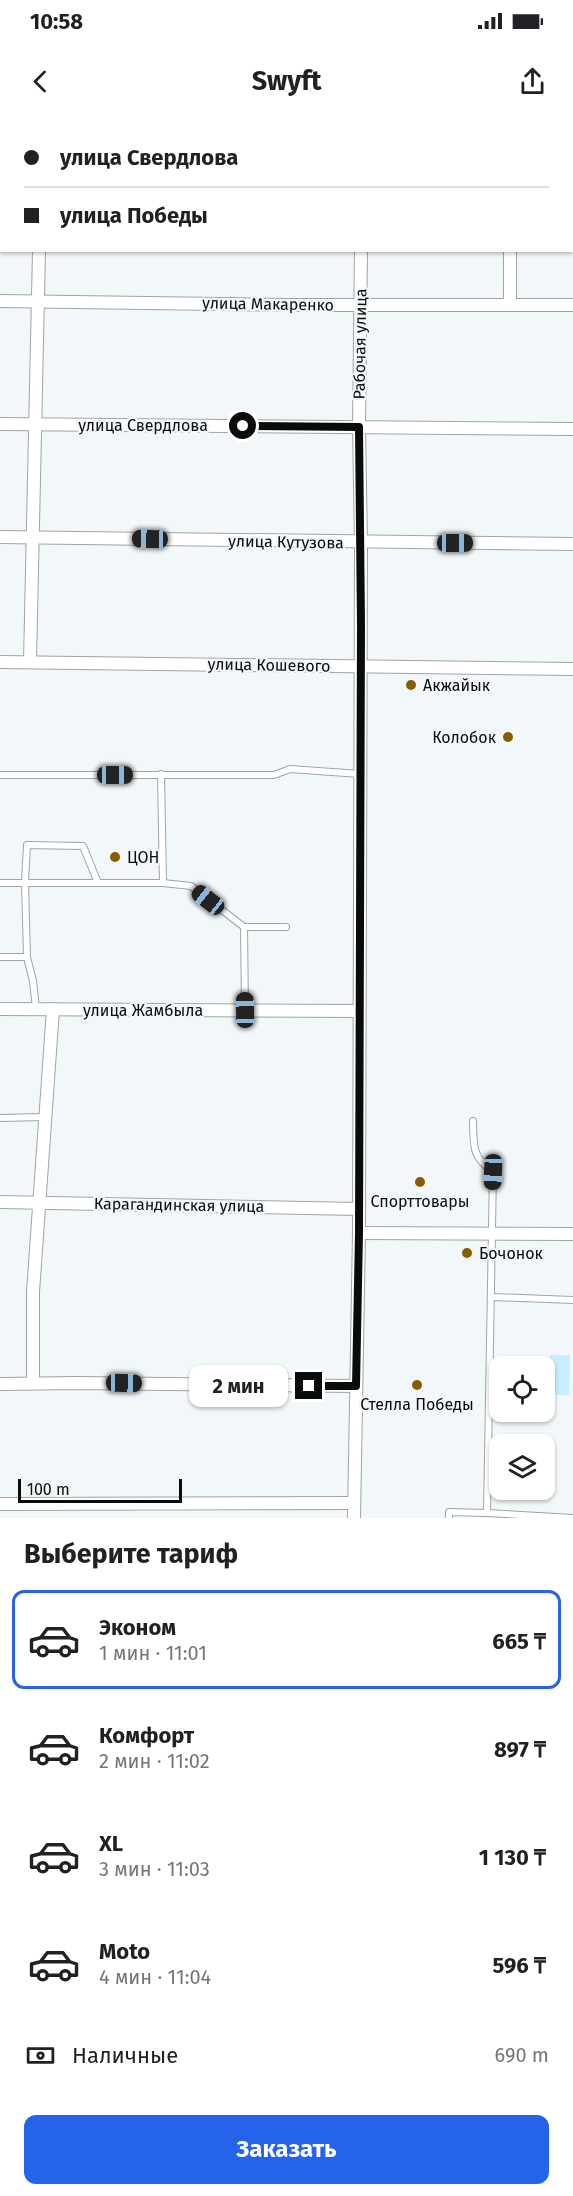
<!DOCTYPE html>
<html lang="ru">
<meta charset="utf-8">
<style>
body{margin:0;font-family:"Fira Sans",sans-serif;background:#f6f6f6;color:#202124;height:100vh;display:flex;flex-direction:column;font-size:22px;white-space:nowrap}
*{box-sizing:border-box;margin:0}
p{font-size:20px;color:#757577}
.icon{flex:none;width:33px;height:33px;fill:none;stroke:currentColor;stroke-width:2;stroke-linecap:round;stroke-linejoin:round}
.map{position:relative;height:1398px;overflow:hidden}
.side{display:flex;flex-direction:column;background:#fff;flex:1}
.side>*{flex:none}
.banner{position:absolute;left:0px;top:0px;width:573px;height:132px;box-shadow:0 2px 4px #0004;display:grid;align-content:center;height:132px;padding:0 24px;background:#fff}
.fabs{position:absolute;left:489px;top:1236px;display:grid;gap:12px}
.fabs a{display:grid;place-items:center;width:66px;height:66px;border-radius:12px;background:#fff;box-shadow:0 2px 4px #0004;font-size:30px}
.scale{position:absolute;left:18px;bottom:15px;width:164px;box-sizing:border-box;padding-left:6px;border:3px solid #0a0c0c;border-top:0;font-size:16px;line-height:21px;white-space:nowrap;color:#0a0c0c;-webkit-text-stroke:4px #f2f7f9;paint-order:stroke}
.end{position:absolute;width:27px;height:27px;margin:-14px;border:8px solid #0a0c0c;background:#fff;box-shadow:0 0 0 3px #fff}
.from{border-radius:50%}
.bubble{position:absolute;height:42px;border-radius:12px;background:#fff;box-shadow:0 2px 4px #0004;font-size:20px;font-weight:700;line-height:42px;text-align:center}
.car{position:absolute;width:18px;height:36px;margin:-18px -9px;border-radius:8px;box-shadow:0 0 4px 2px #0007;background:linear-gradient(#222 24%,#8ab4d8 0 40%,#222 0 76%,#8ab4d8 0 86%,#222 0)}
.banner b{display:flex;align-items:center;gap:21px;height:57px;font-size:22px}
.banner b+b{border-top:2px solid #e0e0e0}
.banner i{width:15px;height:15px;background:#202124}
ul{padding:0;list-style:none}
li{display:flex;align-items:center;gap:18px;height:99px;margin:0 12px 9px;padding:0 12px;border:3px solid transparent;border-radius:12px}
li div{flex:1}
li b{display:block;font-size:22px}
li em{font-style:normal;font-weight:700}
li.active{border-color:#2563eb}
li>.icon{width:54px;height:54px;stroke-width:1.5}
h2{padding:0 24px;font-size:27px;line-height:72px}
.pay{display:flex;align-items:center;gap:15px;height:66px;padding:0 24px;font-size:22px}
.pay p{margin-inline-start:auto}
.action{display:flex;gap:12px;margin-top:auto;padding:12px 24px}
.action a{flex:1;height:69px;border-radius:12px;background:#2563eb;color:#fff;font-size:24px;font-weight:700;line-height:69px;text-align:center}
.status{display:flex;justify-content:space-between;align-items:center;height:42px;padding:0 30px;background:#fff;direction:ltr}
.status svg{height:16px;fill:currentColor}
header{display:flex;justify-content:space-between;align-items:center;height:78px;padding:0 24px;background:#fff;font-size:27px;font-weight:700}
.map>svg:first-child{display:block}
.park{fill:#c8eefe}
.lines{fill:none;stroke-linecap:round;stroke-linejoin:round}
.lane-casing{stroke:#9fa4a6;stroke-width:8}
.street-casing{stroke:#9fa4a6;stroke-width:14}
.lane{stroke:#fff;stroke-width:6}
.street{stroke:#fff;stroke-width:12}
.route{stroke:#0a0c0c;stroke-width:8}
.poi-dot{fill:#895c00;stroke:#f2f7f9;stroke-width:2}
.labels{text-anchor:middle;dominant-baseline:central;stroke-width:4.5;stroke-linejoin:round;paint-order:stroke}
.street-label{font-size:16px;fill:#0a0c0c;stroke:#f2f7f9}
.poi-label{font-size:16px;fill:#0a0c0c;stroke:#f2f7f9;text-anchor:start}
</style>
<div class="status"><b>10:58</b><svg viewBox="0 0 49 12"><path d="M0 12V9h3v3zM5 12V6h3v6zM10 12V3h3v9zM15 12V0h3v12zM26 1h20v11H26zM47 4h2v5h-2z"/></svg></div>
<header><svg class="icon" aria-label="back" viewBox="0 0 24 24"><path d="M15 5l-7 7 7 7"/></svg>Swyft<svg class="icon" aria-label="share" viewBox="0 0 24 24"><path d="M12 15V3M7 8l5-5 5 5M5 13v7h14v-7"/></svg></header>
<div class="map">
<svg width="573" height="1398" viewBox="0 0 573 1398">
<rect width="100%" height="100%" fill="#f2f7f9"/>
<polygon class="park" points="550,1235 570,1235 569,1275 549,1275"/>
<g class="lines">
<g class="lane-casing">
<g id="lane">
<polyline points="161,654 163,763"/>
<polyline points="0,655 274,655 290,649 360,654"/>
<polyline points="0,763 163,763 191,766 244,807 286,807"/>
<polyline points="244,807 245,890"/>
<polyline points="0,837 27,837"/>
<polyline points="36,889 33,861 27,837 25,762 27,725 83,726 98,763"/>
<polyline points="0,998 45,997"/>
<polyline points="491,1177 573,1180"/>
<polyline points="487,1393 573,1398"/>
<path d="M449,1398V1392L487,1393L493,1052C471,1035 474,1027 473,1001"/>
</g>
</g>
<g class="street-casing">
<g id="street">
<polyline points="299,0 301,2"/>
<polyline points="41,2 41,0"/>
<polyline points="362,2 362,0"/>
<polyline points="511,2 511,0"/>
<polyline points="0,60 2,60"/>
<polyline points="0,181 288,185 573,185"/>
<polyline points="510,185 510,130"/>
<polyline points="0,304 573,309"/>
<polyline points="0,417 573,424"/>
<polyline points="0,542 573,549"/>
<polyline points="30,542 39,130"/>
<polyline points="0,889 359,891"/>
<polyline points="0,1082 358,1089"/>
<polyline points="359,1113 573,1114"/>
<polyline points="33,1263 33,1172 53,889"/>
<polyline points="0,1264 78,1263 356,1266"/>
<polyline points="0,1384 354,1383"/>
<polyline points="354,1398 359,1113 361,423 359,307 361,130"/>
</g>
</g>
<use href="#lane" class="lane"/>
<use href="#street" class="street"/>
</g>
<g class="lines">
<polyline class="route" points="243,306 359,307 361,505 359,1113 356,1266 309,1266"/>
</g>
<g class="poi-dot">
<circle cx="411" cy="565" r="6"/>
<circle cx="508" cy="617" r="6"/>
<circle cx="115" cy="737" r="6"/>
<circle cx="420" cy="1062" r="6"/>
<circle cx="467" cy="1133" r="6"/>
<circle cx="417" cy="1265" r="6"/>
</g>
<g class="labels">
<g class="street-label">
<text transform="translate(268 184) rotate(1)">улица Макаренко</text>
<text transform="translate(360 224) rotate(-89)">Рабочая улица</text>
<text x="143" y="305">улица Свердлова</text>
<text transform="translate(286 422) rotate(1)">улица Кутузова</text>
<text transform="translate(269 545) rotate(1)">улица Кошевого</text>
<text x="143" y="890">улица Жамбыла</text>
<text transform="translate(179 1085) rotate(1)">Карагандинская улица</text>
</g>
<g class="poi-label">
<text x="423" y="565">Акжайык</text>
<text x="496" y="617" text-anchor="end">Колобок</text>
<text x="127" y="737">ЦОН</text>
<text x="420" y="1081" text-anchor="middle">Спорттовары</text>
<text x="479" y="1133">Бочонок</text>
<text x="417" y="1284" text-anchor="middle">Стелла Победы</text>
</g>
</g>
</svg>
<div class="fabs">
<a><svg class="icon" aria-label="locate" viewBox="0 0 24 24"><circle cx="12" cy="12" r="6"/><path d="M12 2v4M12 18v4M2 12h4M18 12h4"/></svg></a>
<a><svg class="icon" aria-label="layers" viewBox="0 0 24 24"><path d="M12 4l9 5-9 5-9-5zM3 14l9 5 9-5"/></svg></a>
</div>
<div class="scale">100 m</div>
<i class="end from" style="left:243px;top:306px"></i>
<i class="end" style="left:309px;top:1266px"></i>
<div class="bubble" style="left:189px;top:1245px;width:99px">2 мин</div>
<i class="car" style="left:150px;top:419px;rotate:271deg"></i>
<i class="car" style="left:455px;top:423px;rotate:90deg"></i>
<i class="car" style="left:115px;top:655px;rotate:90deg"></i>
<i class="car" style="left:208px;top:780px;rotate:308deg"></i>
<i class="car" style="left:245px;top:890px;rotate:359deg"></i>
<i class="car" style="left:493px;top:1052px;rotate:182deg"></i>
<i class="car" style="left:124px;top:1263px;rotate:91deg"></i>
<div class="banner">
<b><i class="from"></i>улица Свердлова</b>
<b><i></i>улица Победы</b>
</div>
</div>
<section class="side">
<h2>Выберите тариф</h2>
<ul>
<li class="active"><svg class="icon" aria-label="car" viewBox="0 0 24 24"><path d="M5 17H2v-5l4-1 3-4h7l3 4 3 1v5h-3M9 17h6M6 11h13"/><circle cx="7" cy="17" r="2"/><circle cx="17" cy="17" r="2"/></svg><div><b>Эконом</b><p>1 мин · 11:01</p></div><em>665 ₸</em></li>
<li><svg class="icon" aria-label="car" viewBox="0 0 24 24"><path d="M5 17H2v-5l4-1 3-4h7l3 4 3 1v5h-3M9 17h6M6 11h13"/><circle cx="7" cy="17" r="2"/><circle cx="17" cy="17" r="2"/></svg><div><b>Комфорт</b><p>2 мин · 11:02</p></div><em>897 ₸</em></li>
<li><svg class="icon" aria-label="car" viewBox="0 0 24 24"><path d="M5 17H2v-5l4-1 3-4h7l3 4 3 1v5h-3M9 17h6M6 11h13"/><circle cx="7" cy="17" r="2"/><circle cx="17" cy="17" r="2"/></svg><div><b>XL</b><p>3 мин · 11:03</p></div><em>1 130 ₸</em></li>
<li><svg class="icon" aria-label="car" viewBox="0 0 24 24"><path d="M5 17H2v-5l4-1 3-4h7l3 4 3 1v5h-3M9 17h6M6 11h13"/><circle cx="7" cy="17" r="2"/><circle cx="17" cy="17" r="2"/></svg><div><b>Moto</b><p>4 мин · 11:04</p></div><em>596 ₸</em></li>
</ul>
<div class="pay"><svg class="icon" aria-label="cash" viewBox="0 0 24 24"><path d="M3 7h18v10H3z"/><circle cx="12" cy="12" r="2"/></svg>Наличные<p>690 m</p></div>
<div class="action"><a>Заказать</a></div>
</section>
